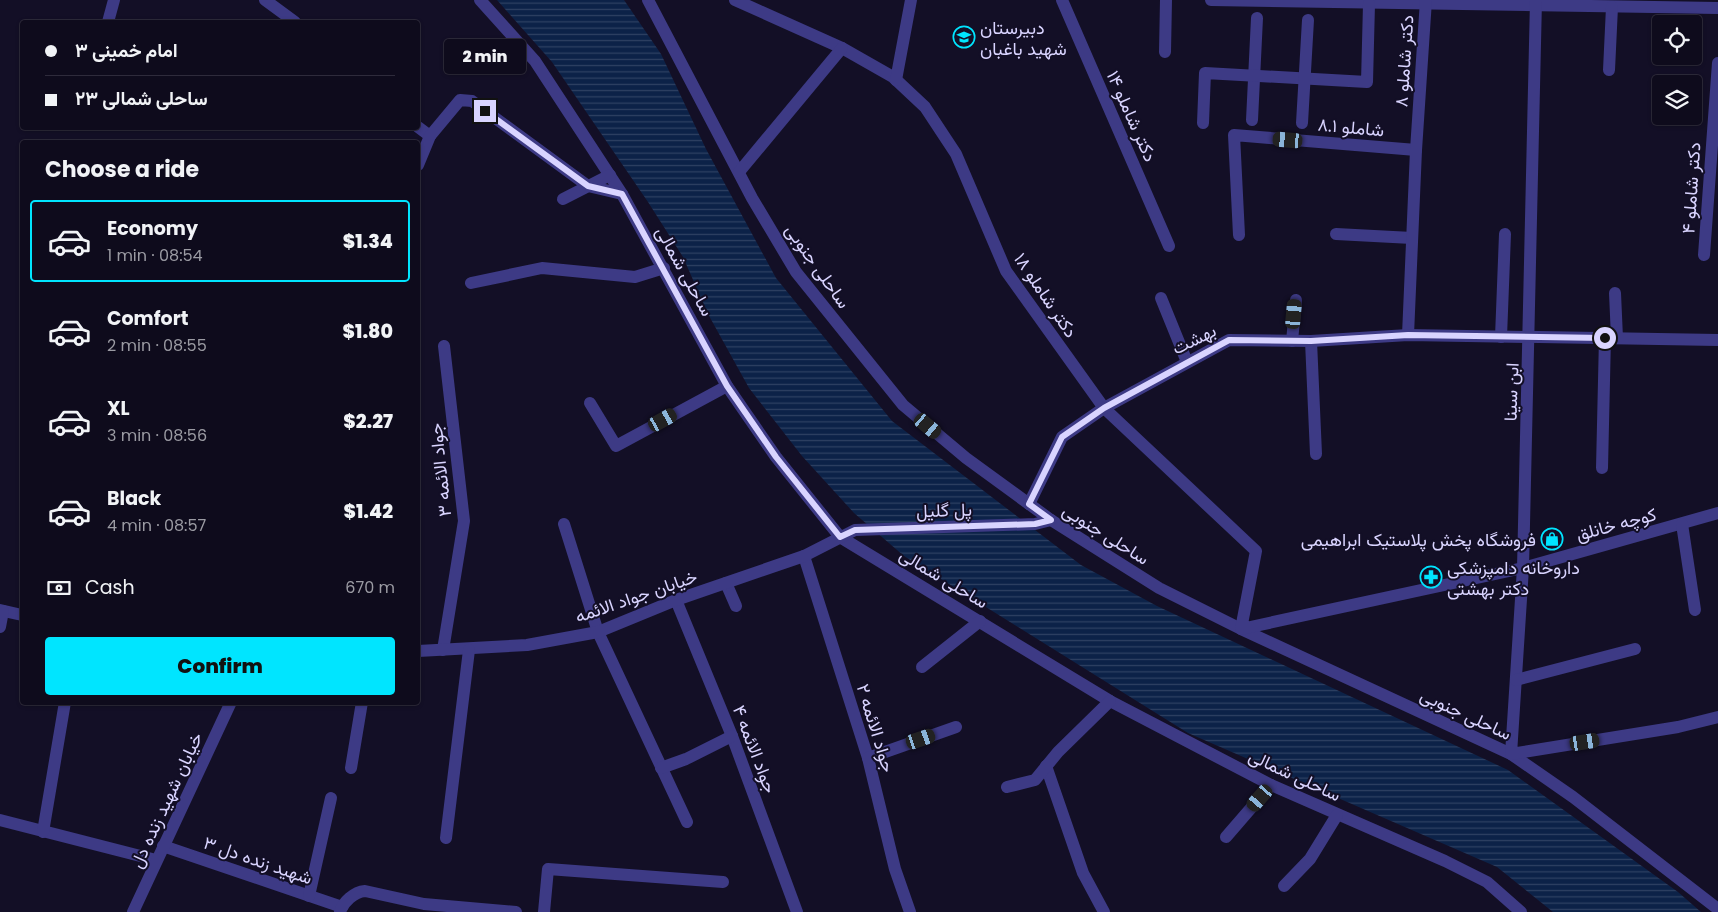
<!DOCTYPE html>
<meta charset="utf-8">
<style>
body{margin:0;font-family:Poppins,Vazirmatn,sans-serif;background:#1c1929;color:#f1f3f6;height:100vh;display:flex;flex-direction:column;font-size:19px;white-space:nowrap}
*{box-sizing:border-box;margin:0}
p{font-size:16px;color:#9b9ba3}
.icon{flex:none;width:28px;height:28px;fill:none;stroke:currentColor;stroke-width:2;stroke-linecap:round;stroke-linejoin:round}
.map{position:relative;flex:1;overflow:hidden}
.sheet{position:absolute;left:20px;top:140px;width:400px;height:565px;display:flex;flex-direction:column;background:#0e0b1c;border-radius:5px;box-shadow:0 1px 4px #0004,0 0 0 1px #2e2b3b}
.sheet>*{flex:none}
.banner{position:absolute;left:20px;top:20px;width:400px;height:110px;border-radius:5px;box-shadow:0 1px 4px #0004,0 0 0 1px #2e2b3b;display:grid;align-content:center;height:110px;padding:0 25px;background:#0e0b1c}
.buttons{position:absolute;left:1652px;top:15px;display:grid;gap:10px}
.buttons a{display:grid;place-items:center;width:50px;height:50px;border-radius:5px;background:#0e0b1c;box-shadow:0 1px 4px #0004,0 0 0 1px #2e2b3b;font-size:25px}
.end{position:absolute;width:22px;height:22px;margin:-11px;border:6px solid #d9d4ff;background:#111;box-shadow:0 0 0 2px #111}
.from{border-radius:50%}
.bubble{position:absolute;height:35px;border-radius:5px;background:#0e0b1c;box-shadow:0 1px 4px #0004,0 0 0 1px #2e2b3b;font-size:16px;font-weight:800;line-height:35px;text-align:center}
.car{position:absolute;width:15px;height:30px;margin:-15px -8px;border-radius:6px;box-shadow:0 0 4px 1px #0007;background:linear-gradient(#222 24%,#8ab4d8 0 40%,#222 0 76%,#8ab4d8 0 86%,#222 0)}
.banner b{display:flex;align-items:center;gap:18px;height:48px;font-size:19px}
.banner b+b{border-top:1px solid #2e2b3b}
.banner i{width:12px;height:12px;background:#f1f3f6}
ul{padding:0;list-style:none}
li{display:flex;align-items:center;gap:15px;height:82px;margin:0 10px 8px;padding:0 15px;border:2px solid transparent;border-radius:5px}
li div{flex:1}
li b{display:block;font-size:19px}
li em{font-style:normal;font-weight:800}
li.selected{border-color:#00e5ff}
li>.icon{width:45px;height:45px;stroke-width:1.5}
h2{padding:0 25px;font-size:22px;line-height:60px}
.pay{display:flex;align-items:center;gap:12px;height:55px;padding:0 25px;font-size:19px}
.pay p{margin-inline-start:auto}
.action{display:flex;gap:10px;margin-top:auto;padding:10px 25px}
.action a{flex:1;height:58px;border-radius:5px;background:#00e5ff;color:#111;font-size:20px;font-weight:800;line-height:58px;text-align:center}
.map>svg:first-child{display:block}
.water{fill:url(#water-rules)}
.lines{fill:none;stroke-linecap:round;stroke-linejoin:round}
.minor{stroke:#3d3a85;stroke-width:12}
.route{stroke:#d9d4ff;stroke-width:6}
.labels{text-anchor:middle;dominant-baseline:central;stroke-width:4;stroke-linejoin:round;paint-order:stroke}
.poi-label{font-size:18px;fill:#d9d4ff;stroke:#130f26;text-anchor:start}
.street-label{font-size:18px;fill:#d9d4ff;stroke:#130f26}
</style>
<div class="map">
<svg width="1718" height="912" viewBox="0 0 1718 912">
<defs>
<pattern id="water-rules" width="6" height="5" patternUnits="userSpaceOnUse" patternTransform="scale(1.25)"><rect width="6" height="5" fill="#0c2248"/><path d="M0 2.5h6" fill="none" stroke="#2f4163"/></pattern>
</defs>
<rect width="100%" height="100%" fill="#130f26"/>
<polygon class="water" points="497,0 624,0 661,54 706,149 776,278 892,421 1081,565 1157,606 1508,770 1678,892 1701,912 1553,912 1497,867 1188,733 904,556 854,513 802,456 749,388 708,314 683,257 648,202 552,62"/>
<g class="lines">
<g class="minor">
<polyline points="265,0 295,22"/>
<polyline points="480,0 535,61 622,194 727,386 776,457 840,537 1110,701 1271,785 1445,861 1487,882 1521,912"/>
<polyline points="648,0 752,198 796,272 903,405 966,458 1051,520 1159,588 1241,629 1511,754 1573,797 1718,909"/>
<polyline points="735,0 842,48 893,77 925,107 956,154 1006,271 1104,408 1256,551 1241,629 1523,568 1718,513"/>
<polyline points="1062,0 1169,246"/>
<polyline points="1211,0 1718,8"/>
<polyline points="1536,0 1523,568 1511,754 1678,727 1718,717"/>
<polyline points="108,22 114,0"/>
<polyline points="1165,52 1166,0"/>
<polyline points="1609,70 1612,7"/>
<polyline points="896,80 911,0"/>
<polyline points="1252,120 1257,18"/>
<polyline points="1203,123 1205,73 1367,82 1369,4"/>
<polyline points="1302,123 1308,20"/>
<polyline points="418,127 430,136"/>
<polyline points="418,165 430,136 460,100 472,101 588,186 622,194"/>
<polyline points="739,172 842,48"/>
<polyline points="563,199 610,175"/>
<polyline points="1336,234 1412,238"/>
<polyline points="1239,235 1234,135 1416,150"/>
<polyline points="1704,255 1718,63"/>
<polyline points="471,283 542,268 635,277 664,268"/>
<polyline points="1615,293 1617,338"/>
<polyline points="1161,298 1187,362"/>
<polyline points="1408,335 1416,150 1426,0"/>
<polyline points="1501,337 1505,234"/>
<polyline points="1292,341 1296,300"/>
<polyline points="1311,341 1316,454"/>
<polyline points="590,403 616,446 727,386"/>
<polyline points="1602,468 1605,337"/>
<polyline points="1029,504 1062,437 1104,408 1229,340 1311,341 1408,335 1718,340"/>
<polyline points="564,524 598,632 687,822"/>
<polyline points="1682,524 1695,610"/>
<polyline points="804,556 868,758 895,869 910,912"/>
<polyline points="726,583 736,606"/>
<polyline points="676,600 732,736 797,912"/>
<polyline points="0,610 22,615"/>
<polyline points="0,627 3,611"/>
<polyline points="443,650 464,521 444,346"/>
<polyline points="418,651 527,645 598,632 676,600 804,556 855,530 1035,524 1051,520"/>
<polyline points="922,667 980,621"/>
<polyline points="1516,680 1635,649"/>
<polyline points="868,758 956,727"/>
<polyline points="1046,766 1083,873 1104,912"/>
<polyline points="351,768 362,702"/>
<polyline points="661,768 686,759 732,736"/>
<polyline points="1007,787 1035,780 1058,752 1110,701"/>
<polyline points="0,820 156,860"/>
<polyline points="43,832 65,702"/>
<polyline points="1226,837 1271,785"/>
<polyline points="446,838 469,650"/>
<polyline points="163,846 342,907"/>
<polyline points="1284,886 1310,859 1337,815"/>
<polyline points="309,896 331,798"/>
<polyline points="133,912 231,702"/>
<path d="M340,912C343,902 354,892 365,891L424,904L516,912"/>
<polyline points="544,912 548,869 723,882"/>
</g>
</g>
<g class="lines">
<polyline class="route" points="485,111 588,186 622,194 727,386 776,457 840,537 855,530 1035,524 1051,520 1029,504 1062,437 1104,408 1229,340 1311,341 1408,335 1605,338"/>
</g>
<defs>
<g id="school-ring" transform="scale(1.125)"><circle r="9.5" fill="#130f26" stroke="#00e5ff" stroke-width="1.5"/><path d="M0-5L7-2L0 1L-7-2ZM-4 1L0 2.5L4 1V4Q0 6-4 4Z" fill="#00e5ff"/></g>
<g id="shop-ring" transform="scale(1.125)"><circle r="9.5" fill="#130f26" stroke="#00e5ff" stroke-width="1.5"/><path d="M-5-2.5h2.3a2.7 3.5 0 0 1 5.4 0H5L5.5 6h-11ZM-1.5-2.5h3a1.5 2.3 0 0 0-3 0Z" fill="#00e5ff"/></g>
<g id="pharmacy-ring" transform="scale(1.125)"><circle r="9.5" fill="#130f26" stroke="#00e5ff" stroke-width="1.5"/><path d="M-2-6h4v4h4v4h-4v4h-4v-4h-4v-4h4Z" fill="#00e5ff"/></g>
</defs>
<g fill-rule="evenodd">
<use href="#school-ring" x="964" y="37"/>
<use href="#shop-ring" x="1552" y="539"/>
<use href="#pharmacy-ring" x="1431" y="577"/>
</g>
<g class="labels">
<g class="poi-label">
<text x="980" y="27">دبیرستان<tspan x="980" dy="21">شهید باغبان</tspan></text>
<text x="1536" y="539" text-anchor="end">فروشگاه پخش پلاستیک ابراهیمی</text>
<text x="1447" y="567">داروخانه دامپزشکی<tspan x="1447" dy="21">دکتر بهشتی</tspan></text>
</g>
<g class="street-label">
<text transform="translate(1404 61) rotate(-86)">دکتر شاملو ۸</text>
<text transform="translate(1132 116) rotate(66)">دکتر شاملو ۱۴</text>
<text transform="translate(1351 127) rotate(5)">شاملو ۸.۱</text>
<text transform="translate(1691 188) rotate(-86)">دکتر شاملو ۴</text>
<text transform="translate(818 266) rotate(55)">ساحلی جنوبی</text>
<text transform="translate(685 271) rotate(61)">ساحلی شمالی</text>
<text transform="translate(1046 295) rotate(56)">دکتر شاملو ۱۸</text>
<text transform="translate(1194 339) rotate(-26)">بهشت</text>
<text transform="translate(1511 392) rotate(-88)">ابن سینا</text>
<text transform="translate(440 470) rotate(-96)">جواد الائمه ۳</text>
<text transform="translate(944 510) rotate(-2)">پل گلیل</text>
<text transform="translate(1616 524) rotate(-15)">کوچه خانلق</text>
<text transform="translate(1106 534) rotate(32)">ساحلی جنوبی</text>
<text transform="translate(944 578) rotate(31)">ساحلی شمالی</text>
<text transform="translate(636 596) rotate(-19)">خیابان جواد الائمه</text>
<text transform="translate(1466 714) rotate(25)">ساحلی جنوبی</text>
<text transform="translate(876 728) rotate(73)">جواد الائمه ۲</text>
<text transform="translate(755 749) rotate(69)">جواد الائمه ۴</text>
<text transform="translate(1295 775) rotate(25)">ساحلی شمالی</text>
<text transform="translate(166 800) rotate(-65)">خیابان شهید زنده دل</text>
<text transform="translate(258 860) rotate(19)">شهید زنده دل ۳</text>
</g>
</g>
</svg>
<div class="buttons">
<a><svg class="icon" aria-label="locate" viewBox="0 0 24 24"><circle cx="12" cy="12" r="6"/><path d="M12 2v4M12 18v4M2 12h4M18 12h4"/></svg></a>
<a><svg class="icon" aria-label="layers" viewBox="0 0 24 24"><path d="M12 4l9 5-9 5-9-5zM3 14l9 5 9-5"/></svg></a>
</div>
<i class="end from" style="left:1605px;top:338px"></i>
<i class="end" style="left:485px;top:111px"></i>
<div class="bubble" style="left:444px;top:39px;width:82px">2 min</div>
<i class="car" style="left:1288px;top:140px;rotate:275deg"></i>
<i class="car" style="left:1294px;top:314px;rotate:5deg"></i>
<i class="car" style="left:663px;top:420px;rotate:61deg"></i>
<i class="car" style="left:928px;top:426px;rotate:130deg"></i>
<i class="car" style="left:921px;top:739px;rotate:71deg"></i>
<i class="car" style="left:1585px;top:742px;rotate:81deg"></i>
<i class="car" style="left:1260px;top:798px;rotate:221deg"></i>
<div class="banner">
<b><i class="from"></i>امام خمینی ۳</b>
<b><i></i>ساحلی شمالی ۲۳</b>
</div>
<section class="sheet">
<h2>Choose a ride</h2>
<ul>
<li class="selected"><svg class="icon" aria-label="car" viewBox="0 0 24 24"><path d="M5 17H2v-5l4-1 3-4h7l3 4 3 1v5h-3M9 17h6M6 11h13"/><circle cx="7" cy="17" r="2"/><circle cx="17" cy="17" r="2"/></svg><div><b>Economy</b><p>1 min · 08:54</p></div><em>$1.34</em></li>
<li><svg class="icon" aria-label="car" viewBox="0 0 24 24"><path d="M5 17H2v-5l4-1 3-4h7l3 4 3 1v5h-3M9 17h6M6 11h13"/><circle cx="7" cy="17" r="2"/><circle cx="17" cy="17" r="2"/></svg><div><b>Comfort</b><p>2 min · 08:55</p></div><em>$1.80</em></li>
<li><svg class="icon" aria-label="car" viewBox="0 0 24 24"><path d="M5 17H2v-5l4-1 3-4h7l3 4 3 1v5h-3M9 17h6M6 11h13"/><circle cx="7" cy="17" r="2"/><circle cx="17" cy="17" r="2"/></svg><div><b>XL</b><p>3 min · 08:56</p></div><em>$2.27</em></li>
<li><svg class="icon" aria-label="car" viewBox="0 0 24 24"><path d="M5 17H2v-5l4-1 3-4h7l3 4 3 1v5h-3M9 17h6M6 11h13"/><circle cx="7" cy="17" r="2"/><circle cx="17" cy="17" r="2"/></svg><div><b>Black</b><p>4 min · 08:57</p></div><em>$1.42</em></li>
</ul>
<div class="pay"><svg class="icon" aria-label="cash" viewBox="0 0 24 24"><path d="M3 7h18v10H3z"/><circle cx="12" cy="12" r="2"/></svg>Cash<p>670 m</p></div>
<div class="action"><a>Confirm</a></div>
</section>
</div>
